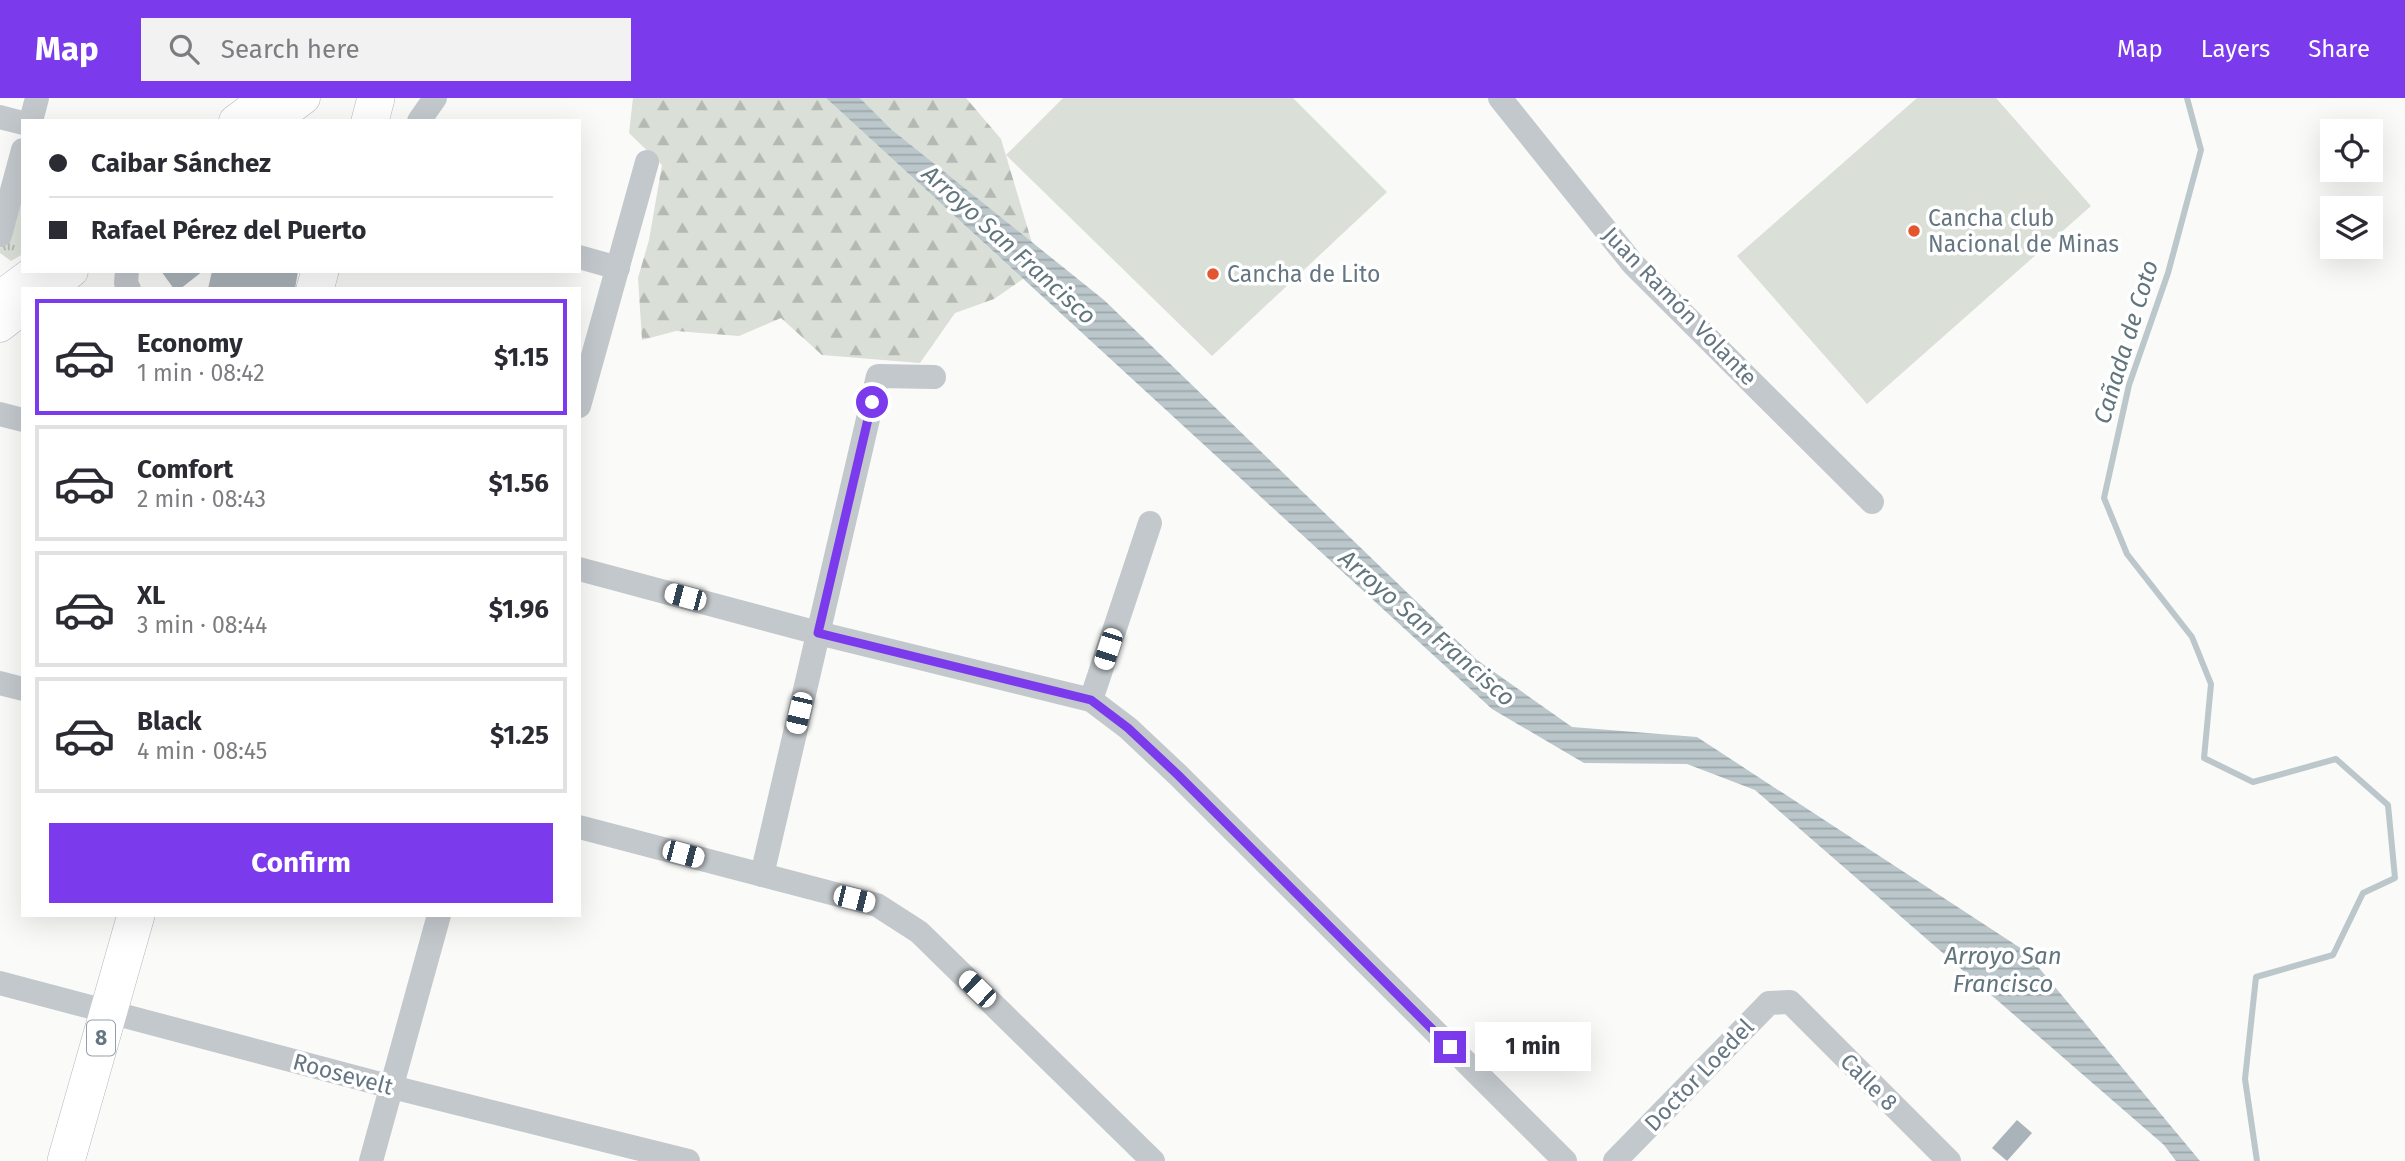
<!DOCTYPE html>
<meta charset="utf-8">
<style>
body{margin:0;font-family:"Fira Sans",sans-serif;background:#f2f2f3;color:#2b2b33;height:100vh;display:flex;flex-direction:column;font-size:26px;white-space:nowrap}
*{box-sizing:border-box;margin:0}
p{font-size:23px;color:#7c7c81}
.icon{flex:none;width:38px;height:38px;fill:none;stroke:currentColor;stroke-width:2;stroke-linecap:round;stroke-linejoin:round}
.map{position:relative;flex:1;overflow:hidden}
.panel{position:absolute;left:21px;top:189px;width:560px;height:630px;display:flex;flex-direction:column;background:#fff;border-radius:0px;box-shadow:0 7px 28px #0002}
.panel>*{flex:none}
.banner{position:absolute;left:21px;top:21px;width:560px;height:154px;border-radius:0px;box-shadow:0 7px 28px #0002;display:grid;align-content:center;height:154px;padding:0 28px;background:#fff}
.tools{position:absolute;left:2320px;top:21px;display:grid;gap:14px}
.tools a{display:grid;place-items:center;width:63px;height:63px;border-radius:0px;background:#fff;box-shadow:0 7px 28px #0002;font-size:35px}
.end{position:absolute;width:32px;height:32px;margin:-16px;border:9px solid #7c3aed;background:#fff;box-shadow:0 0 0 4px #fff}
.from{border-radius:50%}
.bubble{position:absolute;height:49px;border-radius:0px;background:#fff;box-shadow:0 7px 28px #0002;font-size:23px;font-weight:700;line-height:49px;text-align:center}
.car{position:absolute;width:21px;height:42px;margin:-21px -10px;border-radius:9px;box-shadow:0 0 5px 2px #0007;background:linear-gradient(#fff 24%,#345 0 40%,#fff 0 76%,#345 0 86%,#fff 0)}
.banner b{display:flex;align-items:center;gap:24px;height:66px;font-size:26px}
.banner b+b{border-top:2px solid #e1e1e2}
.banner i{width:18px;height:18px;background:#2b2b33}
ul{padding:12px 0 0;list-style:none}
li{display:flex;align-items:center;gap:21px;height:116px;margin:0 14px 10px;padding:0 14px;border:4px solid #e1e1e2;border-radius:0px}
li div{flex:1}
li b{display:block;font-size:26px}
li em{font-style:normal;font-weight:700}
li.current{border-color:#7c3aed}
li>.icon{width:63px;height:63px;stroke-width:1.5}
.cta{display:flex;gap:14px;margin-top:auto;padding:14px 28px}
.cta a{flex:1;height:80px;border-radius:0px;background:#7c3aed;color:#fff;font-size:28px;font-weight:700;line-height:80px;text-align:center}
header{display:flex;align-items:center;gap:42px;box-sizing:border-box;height:98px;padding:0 35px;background:#7c3aed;color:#fff}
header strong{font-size:33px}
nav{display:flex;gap:38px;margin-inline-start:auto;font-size:24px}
.search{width:490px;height:63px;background:#f2f2f3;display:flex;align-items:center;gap:18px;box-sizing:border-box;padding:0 24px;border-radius:0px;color:#7c7c81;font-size:26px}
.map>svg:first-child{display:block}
.forest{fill:url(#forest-firs)}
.park{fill:url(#park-tufts)}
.pitch{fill:#dadfd7}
.water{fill:url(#water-rules)}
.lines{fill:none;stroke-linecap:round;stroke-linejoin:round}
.stream{stroke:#bbc7cb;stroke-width:6}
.building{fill:#aab3b9}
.major-casing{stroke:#b5babe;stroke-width:33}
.highway-casing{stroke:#b4b9bd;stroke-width:38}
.minor{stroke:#c3c8cc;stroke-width:24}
.major{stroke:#fff;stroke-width:32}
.highway{stroke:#fff;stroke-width:37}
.route{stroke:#7c3aed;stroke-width:9}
.poi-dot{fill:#e4572e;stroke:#fff;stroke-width:2.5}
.labels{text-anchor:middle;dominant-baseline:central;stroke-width:7;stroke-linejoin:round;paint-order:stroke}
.shield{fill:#fff;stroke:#939fa8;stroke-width:2}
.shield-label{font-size:21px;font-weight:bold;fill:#657683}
.poi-label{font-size:23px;fill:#657683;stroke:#fff;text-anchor:start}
.street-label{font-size:23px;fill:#657683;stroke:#fff}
.water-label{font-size:24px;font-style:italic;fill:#60757c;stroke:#fff}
</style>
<header>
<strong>Map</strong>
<div class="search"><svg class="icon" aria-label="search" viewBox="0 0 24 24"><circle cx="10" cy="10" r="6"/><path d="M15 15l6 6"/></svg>Search here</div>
<nav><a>Map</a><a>Layers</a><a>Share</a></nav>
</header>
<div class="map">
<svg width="2405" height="1063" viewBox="0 0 2405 1063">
<defs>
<pattern id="forest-firs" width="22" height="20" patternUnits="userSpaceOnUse" patternTransform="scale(1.75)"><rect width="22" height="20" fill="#dadfd7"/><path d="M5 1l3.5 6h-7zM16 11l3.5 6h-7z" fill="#b4b9b4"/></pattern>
<pattern id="park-tufts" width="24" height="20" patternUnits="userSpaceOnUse" patternTransform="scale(1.75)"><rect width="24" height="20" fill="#dadfd7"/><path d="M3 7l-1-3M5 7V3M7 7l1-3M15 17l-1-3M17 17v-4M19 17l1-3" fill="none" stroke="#b4b9b4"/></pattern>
<pattern id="water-rules" width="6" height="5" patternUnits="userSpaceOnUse" patternTransform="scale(1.75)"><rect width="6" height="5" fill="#bbc7cb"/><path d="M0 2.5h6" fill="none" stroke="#9ca6aa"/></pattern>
</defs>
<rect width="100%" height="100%" fill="#fafaf8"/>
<g class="forest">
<polygon points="633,0 826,0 1023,181 994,201 955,215 920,265 822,257 781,220 739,238 676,233 642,242 638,180 649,142 662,67 629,35"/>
<polygon points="860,0 966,0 1001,41 1032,145 891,31"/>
</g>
<polygon class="park" points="22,75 23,156 11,163 0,155 0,151"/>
<g class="pitch">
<polygon points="1063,0 1293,0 1387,94 1212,258 1006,57"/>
<polygon points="1917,0 1996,0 2091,108 1867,306 1737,158"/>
</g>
<polygon class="water" points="826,0 860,0 891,31 1104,202 1477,562 1572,629 1697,639 2025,853 2200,1063 2176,1063 2164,1047 1755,692 1687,666 1584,665 1492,611"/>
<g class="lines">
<polyline class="stream" points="2187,0 2201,52 2168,175 2129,287 2104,400 2127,456 2192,539 2211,586 2204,660 2253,684 2336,661 2388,707 2395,780 2363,795 2333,857 2256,879 2245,981 2257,1063"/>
</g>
<g class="building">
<polygon points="161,173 203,173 180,191 174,191"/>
<polygon points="212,173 298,173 295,191 208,191"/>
<polygon points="2017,1022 2032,1035 2007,1063 1992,1050"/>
</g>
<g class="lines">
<g class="major-casing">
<g id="major">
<polyline points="235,23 266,0"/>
<polyline points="273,23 304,0"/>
<polyline points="49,191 72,173"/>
<polyline points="0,199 35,173"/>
<polyline points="0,228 23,210"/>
</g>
</g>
<g class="highway-casing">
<g id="highway">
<polyline points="370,23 376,0"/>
<polyline points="315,191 320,173"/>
<polyline points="66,1063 136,817"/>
</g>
</g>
<g class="minor">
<polyline points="1500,0 1633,166 1872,404"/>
<polyline points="0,19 23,25"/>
<polyline points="31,23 37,0"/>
<polyline points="419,23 435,0"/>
<polyline points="0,137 23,52"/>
<polyline points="579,159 618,170"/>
<polyline points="127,173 126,185 129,191"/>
<polyline points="579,308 647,64"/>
<polyline points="0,316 23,322"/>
<polyline points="579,471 818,535 1091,602 1128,630 1178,677 1565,1063"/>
<polyline points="0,585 23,591"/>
<polyline points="1091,602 1150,425"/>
<polyline points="579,729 877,807 919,834 1153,1063"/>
<polyline points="762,777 878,278 934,279"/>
<polyline points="0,885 392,989 688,1063"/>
<polyline points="371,1063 439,817"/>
<polyline points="1615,1063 1769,905 1790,904 1949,1063"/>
</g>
<use href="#major" class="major"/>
<use href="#highway" class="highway"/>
</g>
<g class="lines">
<polyline class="route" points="872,304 818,535 1091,602 1128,630 1178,677 1450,949"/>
</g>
<g class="poi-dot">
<circle cx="1914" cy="133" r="7"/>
<circle cx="1213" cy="176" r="7"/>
</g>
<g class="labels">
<rect class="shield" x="87" y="922.5" width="28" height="35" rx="5"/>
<g class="shield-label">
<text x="101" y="940">8</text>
</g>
<g class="poi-label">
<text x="1928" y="120">Cancha club<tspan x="1928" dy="26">Nacional de Minas</tspan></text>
<text x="1227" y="176">Cancha de Lito</text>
</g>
<g class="street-label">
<text transform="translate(1680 208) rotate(46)">Juan Ramón Volante</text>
<text transform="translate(343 976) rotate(15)">Roosevelt</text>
<text transform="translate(1699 977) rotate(-46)">Doctor Loedel</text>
<text transform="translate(1869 984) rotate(45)">Calle 8</text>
</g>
<g class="water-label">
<text transform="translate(1009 147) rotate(42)">Arroyo San Francisco</text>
<text transform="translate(2126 244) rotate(-73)">Cañada de Coto</text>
<text transform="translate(1427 530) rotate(41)">Arroyo San Francisco</text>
<text x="2003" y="858">Arroyo San<tspan x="2003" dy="28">Francisco</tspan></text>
</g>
</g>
</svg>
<div class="tools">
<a><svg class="icon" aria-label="locate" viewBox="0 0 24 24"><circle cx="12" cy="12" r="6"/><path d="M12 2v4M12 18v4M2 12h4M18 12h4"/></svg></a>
<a><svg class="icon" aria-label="layers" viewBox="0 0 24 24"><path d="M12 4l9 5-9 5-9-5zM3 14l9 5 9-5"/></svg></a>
</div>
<i class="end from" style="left:872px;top:304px"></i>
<i class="end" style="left:1450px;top:949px"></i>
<div class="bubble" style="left:1475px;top:924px;width:116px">1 min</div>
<i class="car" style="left:685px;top:499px;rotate:285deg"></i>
<i class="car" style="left:1108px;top:551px;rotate:198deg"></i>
<i class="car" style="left:799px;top:615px;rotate:193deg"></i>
<i class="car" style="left:683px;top:756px;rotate:105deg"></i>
<i class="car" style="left:854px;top:801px;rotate:104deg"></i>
<i class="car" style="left:977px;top:891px;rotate:314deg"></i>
<div class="banner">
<b><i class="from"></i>Caibar Sánchez</b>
<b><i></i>Rafael Pérez del Puerto</b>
</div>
<section class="panel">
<ul>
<li class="current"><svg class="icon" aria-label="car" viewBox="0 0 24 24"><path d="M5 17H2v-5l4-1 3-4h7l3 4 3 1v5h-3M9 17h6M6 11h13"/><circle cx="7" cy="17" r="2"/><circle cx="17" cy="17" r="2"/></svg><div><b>Economy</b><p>1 min · 08:42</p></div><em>$1.15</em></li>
<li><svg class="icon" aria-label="car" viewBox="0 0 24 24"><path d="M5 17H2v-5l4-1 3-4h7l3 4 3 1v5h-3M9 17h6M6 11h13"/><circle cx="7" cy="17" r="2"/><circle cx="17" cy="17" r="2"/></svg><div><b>Comfort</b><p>2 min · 08:43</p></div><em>$1.56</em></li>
<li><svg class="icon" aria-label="car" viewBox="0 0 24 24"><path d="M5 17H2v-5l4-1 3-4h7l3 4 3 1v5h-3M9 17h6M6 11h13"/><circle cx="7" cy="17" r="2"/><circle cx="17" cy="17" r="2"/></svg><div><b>XL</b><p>3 min · 08:44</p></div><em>$1.96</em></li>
<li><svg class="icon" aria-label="car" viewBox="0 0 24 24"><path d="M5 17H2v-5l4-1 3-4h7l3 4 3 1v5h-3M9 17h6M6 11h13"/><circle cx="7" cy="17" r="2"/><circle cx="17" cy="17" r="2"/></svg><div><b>Black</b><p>4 min · 08:45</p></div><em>$1.25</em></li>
</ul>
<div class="cta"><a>Confirm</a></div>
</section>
</div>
